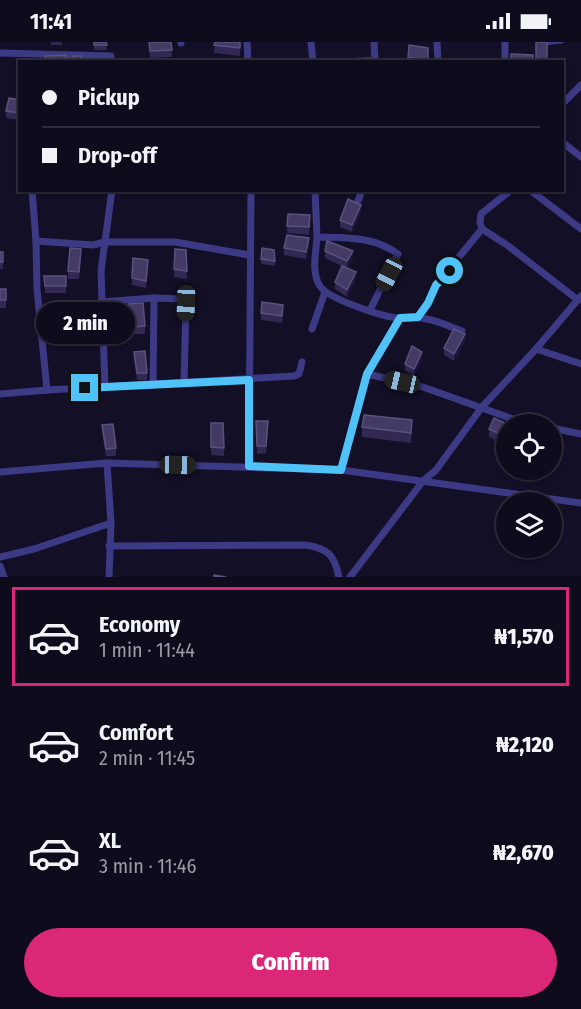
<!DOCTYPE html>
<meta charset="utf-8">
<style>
body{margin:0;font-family:"Fira Sans Condensed",sans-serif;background:#1c1929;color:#f1f3f6;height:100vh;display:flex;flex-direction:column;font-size:22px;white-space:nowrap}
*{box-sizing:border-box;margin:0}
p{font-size:20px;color:#9b9ba3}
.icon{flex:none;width:33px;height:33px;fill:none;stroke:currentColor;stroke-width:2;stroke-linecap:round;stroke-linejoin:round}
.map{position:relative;height:535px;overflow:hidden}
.sheet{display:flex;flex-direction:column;background:#0e0b1c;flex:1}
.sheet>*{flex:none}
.guide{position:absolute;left:18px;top:18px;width:546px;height:132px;border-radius:0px;box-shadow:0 2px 4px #0004,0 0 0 2px #2e2b3b;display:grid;align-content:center;height:132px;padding:0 24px;background:#0e0b1c}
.fabs{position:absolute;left:496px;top:372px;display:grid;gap:12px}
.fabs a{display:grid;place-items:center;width:66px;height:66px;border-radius:50%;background:#0e0b1c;box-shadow:0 2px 4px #0004,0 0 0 2px #2e2b3b;font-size:30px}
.end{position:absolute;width:27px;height:27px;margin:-14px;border:8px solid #4fc3f7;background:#111;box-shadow:0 0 0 3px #111}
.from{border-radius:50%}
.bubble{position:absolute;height:42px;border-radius:21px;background:#0e0b1c;box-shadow:0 2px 4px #0004,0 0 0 2px #2e2b3b;font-size:20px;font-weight:800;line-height:42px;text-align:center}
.car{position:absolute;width:18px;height:36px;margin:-18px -9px;border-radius:8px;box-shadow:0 0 4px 2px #0007;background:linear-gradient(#222 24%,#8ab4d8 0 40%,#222 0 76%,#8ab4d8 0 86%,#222 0)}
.guide b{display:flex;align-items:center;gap:21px;height:57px;font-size:22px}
.guide b+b{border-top:2px solid #2e2b3b}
.guide i{width:15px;height:15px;background:#f1f3f6}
ul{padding:10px 0 0;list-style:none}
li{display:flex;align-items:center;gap:18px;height:99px;margin:0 12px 9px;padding:0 12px;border:3px solid transparent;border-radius:0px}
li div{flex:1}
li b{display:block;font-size:22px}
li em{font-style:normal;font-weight:800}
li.active{border-color:#db2777}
li>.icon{width:54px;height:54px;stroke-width:1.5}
.button{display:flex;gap:12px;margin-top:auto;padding:12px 24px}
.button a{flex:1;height:69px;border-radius:36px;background:#db2777;color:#fff;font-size:24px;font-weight:800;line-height:69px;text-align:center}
.status{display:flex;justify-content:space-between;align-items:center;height:42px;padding:0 30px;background:#0e0b1c;direction:ltr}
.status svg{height:16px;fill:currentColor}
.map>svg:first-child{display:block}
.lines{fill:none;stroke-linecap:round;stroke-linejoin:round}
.lane{stroke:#3d3a85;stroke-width:3}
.street{stroke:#3d3a85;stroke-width:7}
.wall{fill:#312854}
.shaded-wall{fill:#1d163a}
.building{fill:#433a66;stroke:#5a527e;stroke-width:1.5}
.route{stroke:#4fc3f7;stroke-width:8}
</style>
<div class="status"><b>11:41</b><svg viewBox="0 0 49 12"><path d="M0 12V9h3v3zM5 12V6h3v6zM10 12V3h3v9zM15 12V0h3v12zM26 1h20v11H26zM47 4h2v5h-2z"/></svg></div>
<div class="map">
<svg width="581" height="535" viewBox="0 0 581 535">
<rect width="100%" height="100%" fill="#130f26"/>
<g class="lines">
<polyline class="lane" points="538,0 545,2 562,0"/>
<g class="street">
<polyline points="247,0 248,20"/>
<polyline points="311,0 313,20"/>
<polyline points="374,0 375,20"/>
<polyline points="437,0 438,20"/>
<polyline points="505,0 505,20"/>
<polyline points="181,1 181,0"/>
<polyline points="0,11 111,14"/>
<polyline points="562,62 581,43"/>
<polyline points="562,100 581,115"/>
<polyline points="32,148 36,199 37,247 47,348"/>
<path d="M315,148L317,195C346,196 374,194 398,212L370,268"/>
<polyline points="530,148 581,187"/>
<polyline points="358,159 362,148"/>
<polyline points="482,187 480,180 481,172 511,148"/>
<path d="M317,195C316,210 311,231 320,244C328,257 383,275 399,276C409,277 417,275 427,277C439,279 450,285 462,289"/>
<polyline points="36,199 93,203 105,200 175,200 249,213"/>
<polyline points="101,260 154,256 185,257 186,262 184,341"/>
<polyline points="418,275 428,261 436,243 482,187 507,203 578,258"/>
<polyline points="312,287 325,250"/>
<polyline points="536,307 581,322"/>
<polyline points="367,332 400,276"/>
<polyline points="153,343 154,256"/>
<polyline points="105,345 101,229 112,148"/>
<polyline points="0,352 47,348 294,334 299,332 302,320"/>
<polyline points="552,386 581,392"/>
<polyline points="107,421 111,481 109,535"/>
<polyline points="249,424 251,148"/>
<polyline points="341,428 367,332 420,344 513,377 536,382"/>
<polyline points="0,430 107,421 341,428 581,461"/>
<path d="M109,504L306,503C328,507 334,512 339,535"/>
<polyline points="0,515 34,507 111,481"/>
<polyline points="0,524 4,535"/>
<polyline points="350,535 423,439 436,428 482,365 536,307 581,254"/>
</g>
</g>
<g class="wall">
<rect x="51" y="0" width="11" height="3"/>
<polygon points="94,0 106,0 107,8 94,8"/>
<polygon points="149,0 171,0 172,15 150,16"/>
<polygon points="215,0 240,0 240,14 214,11"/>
<polygon points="409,3 428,6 428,20 408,20"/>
<polygon points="20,58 20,78 6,76 6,69"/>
<polygon points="361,170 352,190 340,185 340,178"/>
<polygon points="288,172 310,180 309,193 287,191"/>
<polygon points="309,204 306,217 284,213 284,206"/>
<polygon points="175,207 186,208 187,237 174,235"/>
<polygon points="325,209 353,216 347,226 356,237 347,255 335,247 335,240 342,224 325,216"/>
<rect x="0" y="210" width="3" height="17"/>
<polygon points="81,214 79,237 68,237 68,229"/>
<polygon points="261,217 275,219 275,224 261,222"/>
<polygon points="148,226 146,246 132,243 132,236"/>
<polygon points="44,234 66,234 66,251 45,251"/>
<rect x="0" y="247" width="6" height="19"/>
<polygon points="129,262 145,284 145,292 131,292"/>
<polygon points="67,269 68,293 45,293 45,272"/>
<polygon points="283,270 282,281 261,278 261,271"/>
<polygon points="465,299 454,319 444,313 444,306"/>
<polygon points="134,310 147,331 147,339 137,338 134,317"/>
<polygon points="422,317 414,334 405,329 405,322"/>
<polygon points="256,379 268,387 266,411 257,412"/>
<polygon points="211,381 224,406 224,414 211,413"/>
<polygon points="507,382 507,403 489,395 489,387"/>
<polygon points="102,383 116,406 116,414 106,414 102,390"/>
<polygon points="362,385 412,388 411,401 362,395"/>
</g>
<g class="shaded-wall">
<polygon points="361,163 361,170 352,190 352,183"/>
<polygon points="309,196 309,204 306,217 306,210"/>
<polygon points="353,209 353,216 347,226 347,219"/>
<polygon points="356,230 356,237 347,255 347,248"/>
<polygon points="465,292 465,299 454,319 454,312"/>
<polygon points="422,310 422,317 414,334 414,327"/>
</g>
<g class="building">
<polygon points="94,0 106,0 107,3 94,3"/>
<polygon points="149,0 171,0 172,8 150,9"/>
<polygon points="215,0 240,0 240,6 214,3"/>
<rect x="536" y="0" width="11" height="20"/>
<polygon points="409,3 428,6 428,17 408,16"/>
<polygon points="511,12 533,13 533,20 511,20"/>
<polygon points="66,13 66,20 45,20 45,14"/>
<polygon points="73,14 81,14 80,20 72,20"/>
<polygon points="370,16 369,20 347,20 347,17"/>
<rect x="159" y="17" width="9" height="3"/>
<polygon points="9,56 20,58 20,71 6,69"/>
<polygon points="348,157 361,163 352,183 340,178"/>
<polygon points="288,172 310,173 309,185 287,184"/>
<polygon points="287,193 309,196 306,210 284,206"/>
<polygon points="327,199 353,209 347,219 325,209"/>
<polygon points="70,206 81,207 79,230 68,229"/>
<polygon points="262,206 274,208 275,219 261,217"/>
<polygon points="175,207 186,208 187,229 174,227"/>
<rect x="0" y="210" width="3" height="10"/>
<polygon points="133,216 148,218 146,239 132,236"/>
<polygon points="342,224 356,230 347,248 335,240"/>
<polygon points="44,234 66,234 66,244 45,244"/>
<rect x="0" y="247" width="6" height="11"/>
<polygon points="262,260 283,263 282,274 261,271"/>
<polygon points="143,261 145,284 131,285 129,262"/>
<polygon points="67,269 68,285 45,286 45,272"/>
<polygon points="454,287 465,292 454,312 444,306"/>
<polygon points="412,304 422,310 414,327 405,322"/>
<polygon points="145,309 147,331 137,331 134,310"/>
<polygon points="364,373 412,378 411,391 362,385"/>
<polygon points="494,376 507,382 507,395 489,387"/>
<polygon points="256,379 268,379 266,404 257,404"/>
<polygon points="211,381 223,381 224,406 211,405"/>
<polygon points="113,382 116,406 106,407 102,383"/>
<polygon points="214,533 226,535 214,535"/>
</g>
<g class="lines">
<polyline class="route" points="85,346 249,338 249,424 341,428 367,332 400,276 418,275 428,261 436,243 450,229"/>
</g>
</svg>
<div class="fabs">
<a><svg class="icon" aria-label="locate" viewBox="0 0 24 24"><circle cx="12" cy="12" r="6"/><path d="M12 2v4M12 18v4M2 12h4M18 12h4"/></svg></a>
<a><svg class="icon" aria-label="layers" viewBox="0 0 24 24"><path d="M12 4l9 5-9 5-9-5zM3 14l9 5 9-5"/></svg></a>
</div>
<i class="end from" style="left:450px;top:229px"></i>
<i class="end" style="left:85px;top:346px"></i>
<div class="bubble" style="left:36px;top:260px;width:99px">2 min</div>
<i class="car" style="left:389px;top:232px;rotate:208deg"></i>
<i class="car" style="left:186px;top:261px;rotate:182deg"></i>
<i class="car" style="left:402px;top:340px;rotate:283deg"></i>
<i class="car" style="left:178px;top:423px;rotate:91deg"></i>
<div class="guide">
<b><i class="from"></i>Pickup</b>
<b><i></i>Drop-off</b>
</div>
</div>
<section class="sheet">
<ul>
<li class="active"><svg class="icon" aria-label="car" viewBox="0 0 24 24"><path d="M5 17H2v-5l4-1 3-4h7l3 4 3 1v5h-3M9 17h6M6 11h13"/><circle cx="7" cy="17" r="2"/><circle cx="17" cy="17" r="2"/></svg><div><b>Economy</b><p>1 min · 11:44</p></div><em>₦1,570</em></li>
<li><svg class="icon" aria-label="car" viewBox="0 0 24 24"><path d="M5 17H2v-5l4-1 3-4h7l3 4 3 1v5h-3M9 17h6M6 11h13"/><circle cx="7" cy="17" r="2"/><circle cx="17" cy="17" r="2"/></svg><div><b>Comfort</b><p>2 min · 11:45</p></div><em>₦2,120</em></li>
<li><svg class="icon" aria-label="car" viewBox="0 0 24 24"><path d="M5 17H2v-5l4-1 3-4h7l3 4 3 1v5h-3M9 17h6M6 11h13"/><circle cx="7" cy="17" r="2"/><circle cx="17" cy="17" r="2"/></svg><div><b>XL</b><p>3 min · 11:46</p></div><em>₦2,670</em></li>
</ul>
<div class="button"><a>Confirm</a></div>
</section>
